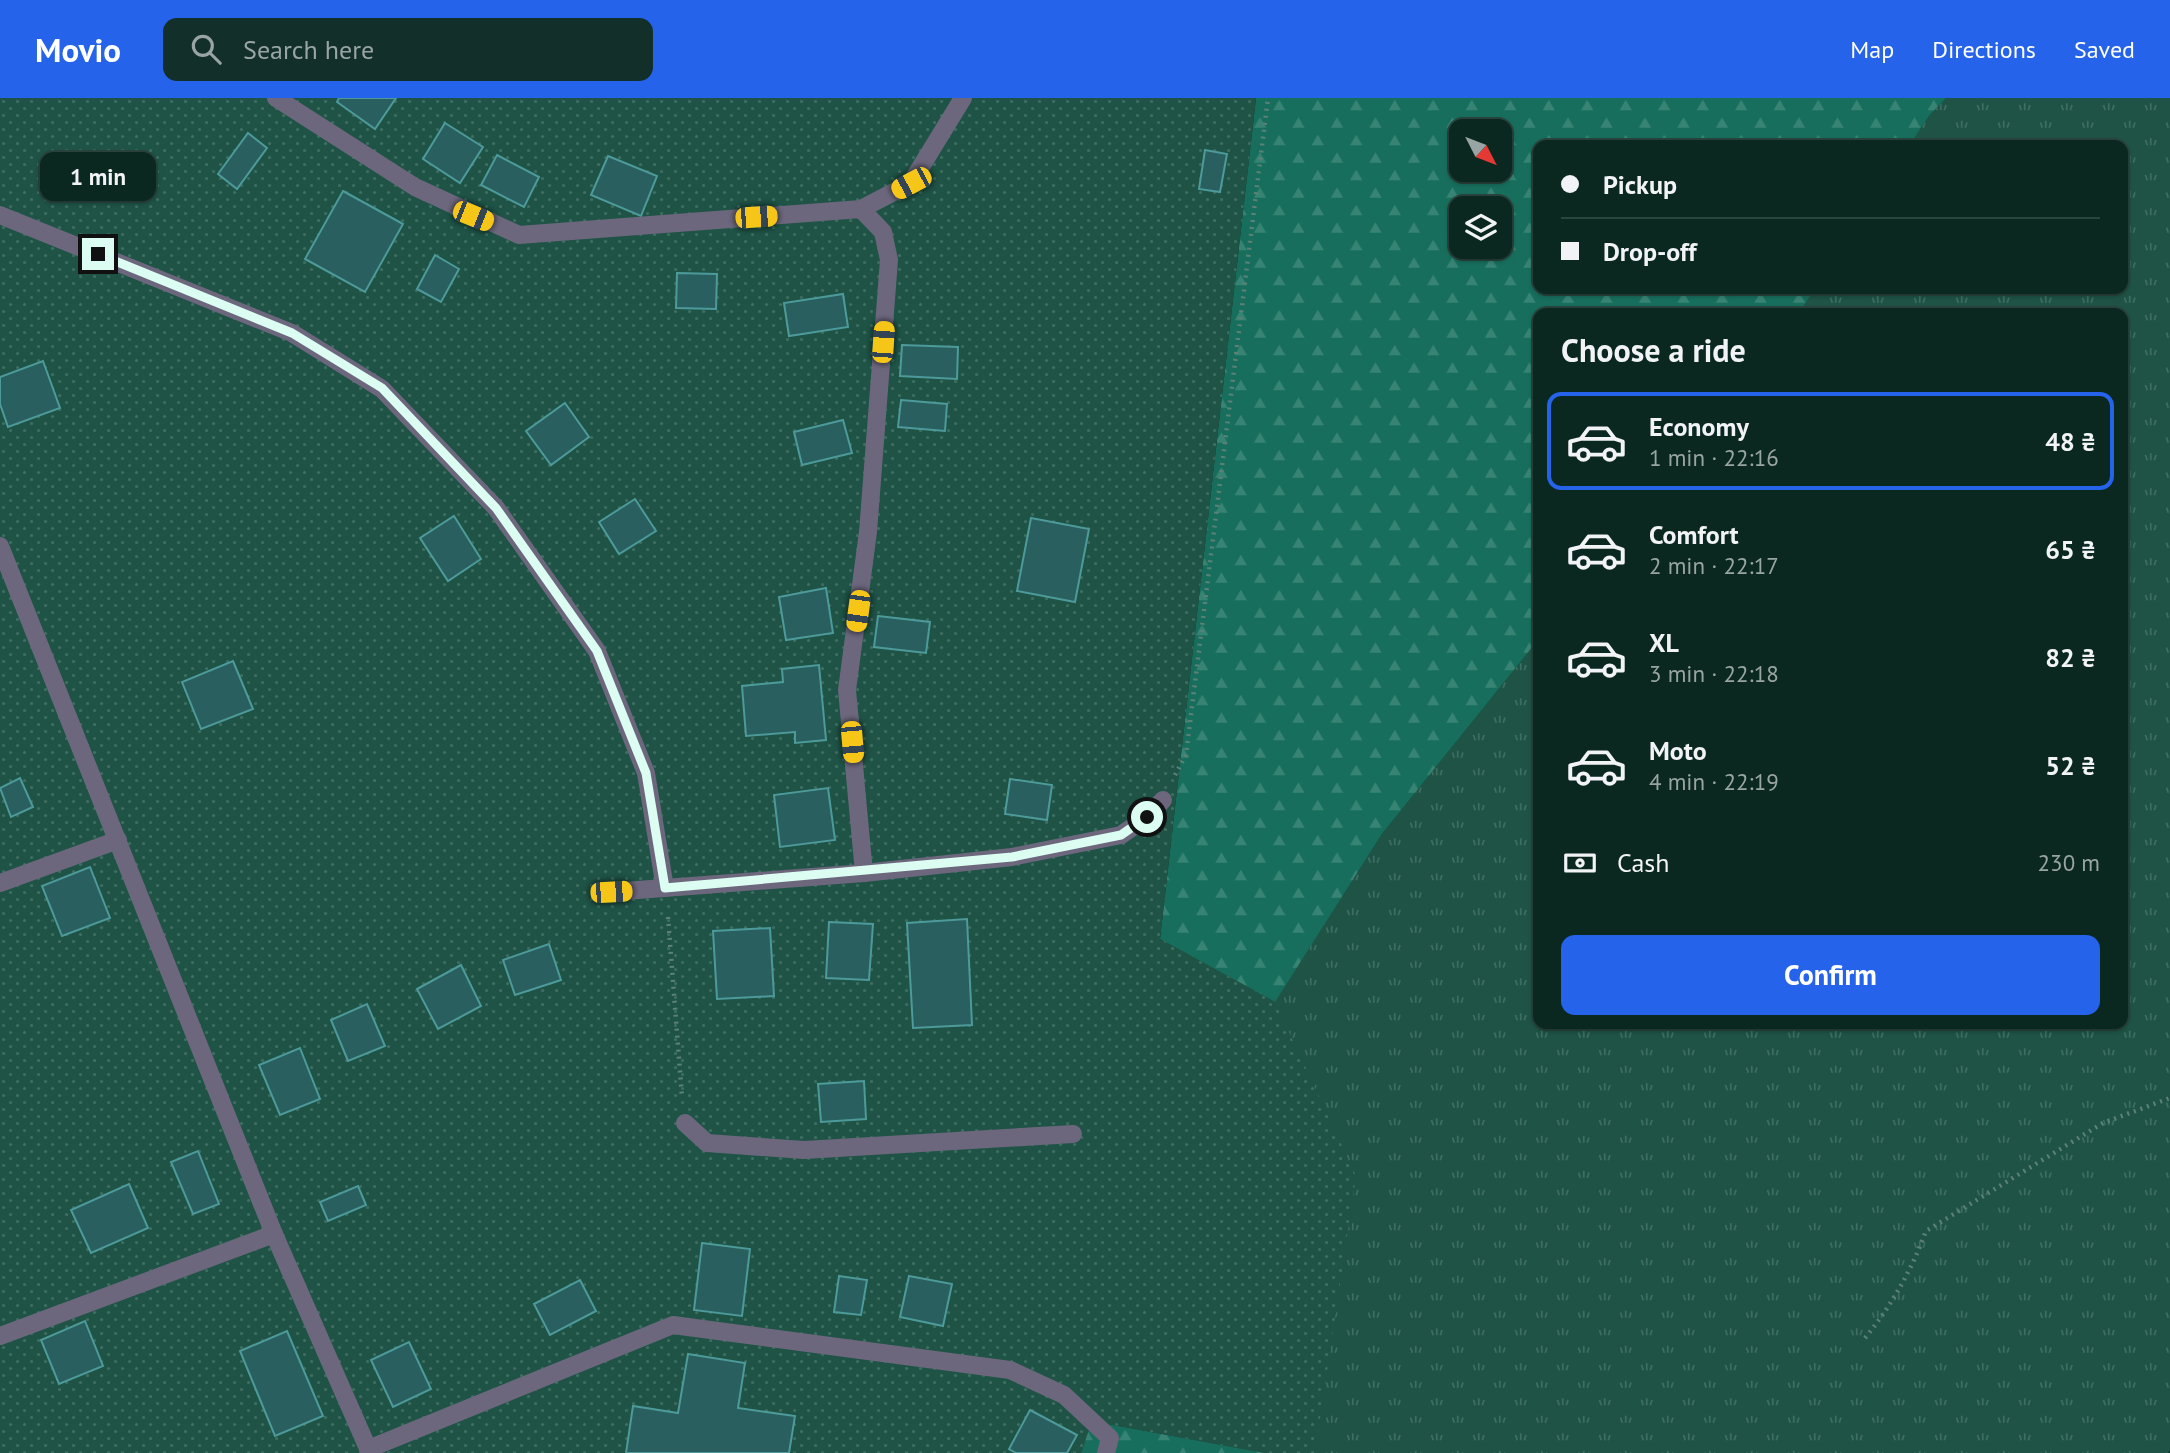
<!DOCTYPE html>
<meta charset="utf-8">
<style>
body{margin:0;font-family:"PT Sans",sans-serif;background:#132f29;color:#f1f3f6;height:100vh;display:flex;flex-direction:column;font-size:26px;white-space:nowrap}
*{box-sizing:border-box;margin:0}
p{font-size:23px;color:#99a5a5}
.icon{flex:none;width:38px;height:38px;fill:none;stroke:currentColor;stroke-width:2;stroke-linecap:round;stroke-linejoin:round}
.map{position:relative;flex:1;overflow:hidden}
.panel{position:absolute;left:1533px;top:210px;width:595px;height:721px;display:flex;flex-direction:column;background:#0a2720;border-radius:14px;box-shadow:0 2px 5px #0004,0 0 0 2px #2a443e}
.panel>*{flex:none}
.banner{position:absolute;left:1533px;top:42px;width:595px;height:154px;border-radius:14px;box-shadow:0 2px 5px #0004,0 0 0 2px #2a443e;display:grid;align-content:center;height:154px;padding:0 28px;background:#0a2720}
.needle{width:46px;rotate:132deg}
.tools{position:absolute;left:1449px;top:21px;display:grid;gap:14px}
.tools a{display:grid;place-items:center;width:63px;height:63px;border-radius:14px;background:#0a2720;box-shadow:0 2px 5px #0004,0 0 0 2px #2a443e;font-size:35px}
.end{position:absolute;width:32px;height:32px;margin:-16px;border:9px solid #dbfdf2;background:#111;box-shadow:0 0 0 4px #111}
.from{border-radius:50%}
.bubble{position:absolute;height:49px;border-radius:14px;background:#0a2720;box-shadow:0 2px 5px #0004,0 0 0 2px #2a443e;font-size:23px;font-weight:800;line-height:49px;text-align:center}
.car{position:absolute;width:21px;height:42px;margin:-21px -10px;border-radius:9px;box-shadow:0 0 5px 2px #0007;background:linear-gradient(#f5c518 24%,#345 0 40%,#f5c518 0 76%,#345 0 86%,#f5c518 0)}
.banner b{display:flex;align-items:center;gap:24px;height:66px;font-size:26px}
.banner b+b{border-top:2px solid #2a443e}
.banner i{width:18px;height:18px;background:#f1f3f6}
ul{padding:0;list-style:none}
li{display:flex;align-items:center;gap:21px;height:98px;margin:0 14px 10px;padding:0 14px;border:4px solid transparent;border-radius:14px}
li div{flex:1}
li b{display:block;font-size:26px}
li em{font-style:normal;font-weight:800}
li.active{border-color:#2563eb}
li>.icon{width:63px;height:63px;stroke-width:1.5}
h2{padding:0 28px;font-size:32px;line-height:84px}
.pay{display:flex;align-items:center;gap:18px;height:77px;padding:0 28px;font-size:26px}
.pay p{margin-inline-start:auto}
.action{display:flex;gap:14px;margin-top:auto;padding:14px 28px}
.action a{flex:1;height:80px;border-radius:14px;background:#2563eb;color:#fff;font-size:28px;font-weight:800;line-height:80px;text-align:center}
header{display:flex;align-items:center;gap:42px;box-sizing:border-box;height:98px;padding:0 35px;background:#2563eb;color:#fff}
header strong{font-size:33px}
nav{display:flex;gap:38px;margin-inline-start:auto;font-size:24px}
.search{width:490px;height:63px;background:#132f29;display:flex;align-items:center;gap:18px;box-sizing:border-box;padding:0 24px;border-radius:14px;color:#99a5a5;font-size:26px}
.map>svg:first-child{display:block}
.grass{fill:url(#grass-tufts)}
.forest{fill:url(#forest-firs);fill-rule:evenodd}
.park{fill:url(#park-dots)}
.building{fill:#2a5f5f;stroke:#4d9a9a;stroke-width:2}
.lines{fill:none;stroke-linecap:round;stroke-linejoin:round}
.path{stroke:#5d8177;stroke-width:4.5;stroke-dasharray:2 5;stroke-linecap:butt}
.minor{stroke:#6c677d;stroke-width:18}
.route{stroke:#dbfdf2;stroke-width:9}
</style>
<header>
<strong>Movio</strong>
<div class="search"><svg class="icon" aria-label="search" viewBox="0 0 24 24"><circle cx="10" cy="10" r="6"/><path d="M15 15l6 6"/></svg>Search here</div>
<nav><a>Map</a><a>Directions</a><a>Saved</a></nav>
</header>
<div class="map">
<svg width="2170" height="1355" viewBox="0 0 2170 1355">
<defs>
<pattern id="grass-tufts" width="24" height="20" patternUnits="userSpaceOnUse" patternTransform="scale(1.75)"><rect width="24" height="20" fill="#1e5346"/><path d="M3 7l-1-3M5 7V3M7 7l1-3M15 17l-1-3M17 17v-4M19 17l1-3" fill="none" stroke="#3e6d61"/></pattern>
<pattern id="forest-firs" width="22" height="20" patternUnits="userSpaceOnUse" patternTransform="scale(1.75)"><rect width="22" height="20" fill="#176e5c"/><path d="M5 1l3.5 6h-7zM16 11l3.5 6h-7z" fill="#388474"/></pattern>
<pattern id="park-dots" width="8" height="8" patternUnits="userSpaceOnUse" patternTransform="scale(1.75)"><rect width="8" height="8" fill="#1e5346"/><path d="M2 2h.1M6 6h.1" fill="none" stroke="#3e6d61" stroke-width="1.8" stroke-linecap="round"/></pattern>
</defs>
<rect width="100%" height="100%" fill="#0e342b"/>
<polygon class="grass" points="1946,0 2170,0 2170,1352 2168,1355 1264,1355 1091,1323 1160,841 1275,903 1382,736 1538,542 1538,926 2123,926 2123,215 1799,215 1815,191 2123,191 2123,47 1910,47 1929,18"/>
<g class="forest">
<path d="M1256,0H1946L1929,18L1910,47H1538V191H1815L1799,215H1538V542L1382,736L1275,904L1160,841ZM1461,33H1500V72H1461ZM1461,110H1500V149H1461Z"/>
<polygon points="1091,1323 1265,1355 1081,1355"/>
</g>
<polygon class="park" points="0,0 1256,0 1160,841 1275,904 1356,1078 1315,1355 1265,1355 1092,1323 1081,1355 0,1355"/>
<g class="building">
<polygon points="339,0 396,0 375,31 337,4"/>
<polygon points="445,25 483,49 460,85 423,61"/>
<polygon points="248,35 267,50 237,91 218,76"/>
<polygon points="1205,52 1227,56 1220,94 1199,91"/>
<polygon points="497,57 539,79 524,109 481,87"/>
<polygon points="608,58 657,78 641,118 591,97"/>
<polygon points="343,93 403,126 365,194 305,161"/>
<polygon points="435,157 459,171 441,204 417,191"/>
<polygon points="677,175 717,176 716,211 676,210"/>
<polygon points="843,196 848,229 789,238 784,205"/>
<polygon points="902,247 958,249 957,281 900,278"/>
<polygon points="43,263 60,310 8,329 0,306 0,279"/>
<polygon points="901,302 947,306 945,333 898,329"/>
<polygon points="565,305 589,339 551,367 526,333"/>
<polygon points="843,322 852,355 802,367 794,334"/>
<polygon points="635,401 656,433 619,456 599,424"/>
<polygon points="454,418 481,461 448,483 420,440"/>
<polygon points="1031,420 1089,431 1075,504 1017,493"/>
<polygon points="826,490 833,535 786,542 779,499"/>
<polygon points="878,518 930,524 926,555 874,549"/>
<polygon points="233,563 253,611 201,631 182,584"/>
<polygon points="819,567 826,642 795,645 795,634 746,638 742,588 783,584 782,571"/>
<polygon points="20,680 33,709 11,719 0,690"/>
<polygon points="1010,681 1052,687 1047,722 1005,716"/>
<polygon points="828,690 835,742 780,749 774,697"/>
<polygon points="90,769 110,820 62,838 42,788"/>
<polygon points="967,821 972,927 913,930 907,825"/>
<polygon points="829,824 873,826 869,882 826,880"/>
<polygon points="770,830 774,898 717,901 713,833"/>
<polygon points="549,846 561,882 515,897 503,862"/>
<polygon points="461,867 481,908 438,931 417,891"/>
<polygon points="367,906 385,948 348,963 331,922"/>
<polygon points="300,950 320,1001 280,1017 259,967"/>
<polygon points="864,983 866,1021 821,1024 818,986"/>
<polygon points="198,1053 219,1106 193,1116 171,1064"/>
<polygon points="129,1086 148,1130 91,1155 71,1112"/>
<polygon points="358,1088 366,1107 328,1123 320,1104"/>
<polygon points="702,1145 750,1151 742,1218 694,1212"/>
<polygon points="839,1178 867,1182 861,1217 834,1214"/>
<polygon points="909,1178 952,1186 943,1228 900,1219"/>
<polygon points="580,1182 596,1213 550,1237 534,1206"/>
<polygon points="85,1223 103,1268 59,1286 41,1242"/>
<polygon points="287,1233 323,1318 275,1338 240,1253"/>
<polygon points="409,1244 431,1291 393,1309 371,1262"/>
<polygon points="688,1256 745,1265 738,1310 795,1318 789,1355 626,1355 633,1308 678,1315"/>
<polygon points="1030,1312 1077,1337 1067,1355 1016,1355 1009,1351"/>
</g>
<g class="lines">
<g class="path">
<polyline points="1175,677 1186,657 1268,0"/>
<polyline points="668,819 682,999"/>
<path d="M1865,1240C1892,1207 1911,1173 1926,1133L2103,1025L2170,1000"/>
</g>
<g class="minor">
<polyline points="276,0 415,89 519,137 861,111 883,134 889,162 868,434 847,592 864,775"/>
<polyline points="861,111 911,85 963,0"/>
<polyline points="0,117 292,235 382,291 496,410 597,553 646,675 665,790"/>
<polyline points="0,448 274,1136 370,1355"/>
<polyline points="0,785 118,742"/>
<polyline points="611,794 864,775 1012,759 1121,737 1147,719 1163,702"/>
<polyline points="685,1025 707,1045 804,1052 1073,1036"/>
<polyline points="0,1238 274,1136"/>
<polyline points="368,1351 673,1227 1010,1272 1064,1297 1110,1340 1106,1355"/>
</g>
</g>
<g class="lines">
<polyline class="route" points="98,156 292,235 382,290 496,410 597,553 646,675 665,790 1012,759 1121,737 1147,719"/>
</g>
</svg>
<div class="tools">
<a><svg class="needle" viewBox="-14 -14 28 28"><path d="M0-13l5 13h-10z" fill="#e53935"/><path d="M0 13l5-13h-10z" fill="#99a5a5"/></svg></a>
<a><svg class="icon" aria-label="layers" viewBox="0 0 24 24"><path d="M12 4l9 5-9 5-9-5zM3 14l9 5 9-5"/></svg></a>
</div>
<i class="end from" style="left:1147px;top:719px"></i>
<i class="end" style="left:98px;top:156px"></i>
<div class="bubble" style="left:40px;top:54px;width:116px">1 min</div>
<i class="car" style="left:911px;top:85px;rotate:242deg"></i>
<i class="car" style="left:473px;top:118px;rotate:112deg"></i>
<i class="car" style="left:756px;top:119px;rotate:86deg"></i>
<i class="car" style="left:883px;top:244px;rotate:4deg"></i>
<i class="car" style="left:858px;top:513px;rotate:188deg"></i>
<i class="car" style="left:852px;top:644px;rotate:175deg"></i>
<i class="car" style="left:611px;top:794px;rotate:87deg"></i>
<div class="banner">
<b><i class="from"></i>Pickup</b>
<b><i></i>Drop-off</b>
</div>
<section class="panel">
<h2>Choose a ride</h2>
<ul>
<li class="active"><svg class="icon" aria-label="car" viewBox="0 0 24 24"><path d="M5 17H2v-5l4-1 3-4h7l3 4 3 1v5h-3M9 17h6M6 11h13"/><circle cx="7" cy="17" r="2"/><circle cx="17" cy="17" r="2"/></svg><div><b>Economy</b><p>1 min · 22:16</p></div><em>48 ₴</em></li>
<li><svg class="icon" aria-label="car" viewBox="0 0 24 24"><path d="M5 17H2v-5l4-1 3-4h7l3 4 3 1v5h-3M9 17h6M6 11h13"/><circle cx="7" cy="17" r="2"/><circle cx="17" cy="17" r="2"/></svg><div><b>Comfort</b><p>2 min · 22:17</p></div><em>65 ₴</em></li>
<li><svg class="icon" aria-label="car" viewBox="0 0 24 24"><path d="M5 17H2v-5l4-1 3-4h7l3 4 3 1v5h-3M9 17h6M6 11h13"/><circle cx="7" cy="17" r="2"/><circle cx="17" cy="17" r="2"/></svg><div><b>XL</b><p>3 min · 22:18</p></div><em>82 ₴</em></li>
<li><svg class="icon" aria-label="car" viewBox="0 0 24 24"><path d="M5 17H2v-5l4-1 3-4h7l3 4 3 1v5h-3M9 17h6M6 11h13"/><circle cx="7" cy="17" r="2"/><circle cx="17" cy="17" r="2"/></svg><div><b>Moto</b><p>4 min · 22:19</p></div><em>52 ₴</em></li>
</ul>
<div class="pay"><svg class="icon" aria-label="cash" viewBox="0 0 24 24"><path d="M3 7h18v10H3z"/><circle cx="12" cy="12" r="2"/></svg>Cash<p>230 m</p></div>
<div class="action"><a>Confirm</a></div>
</section>
</div>
